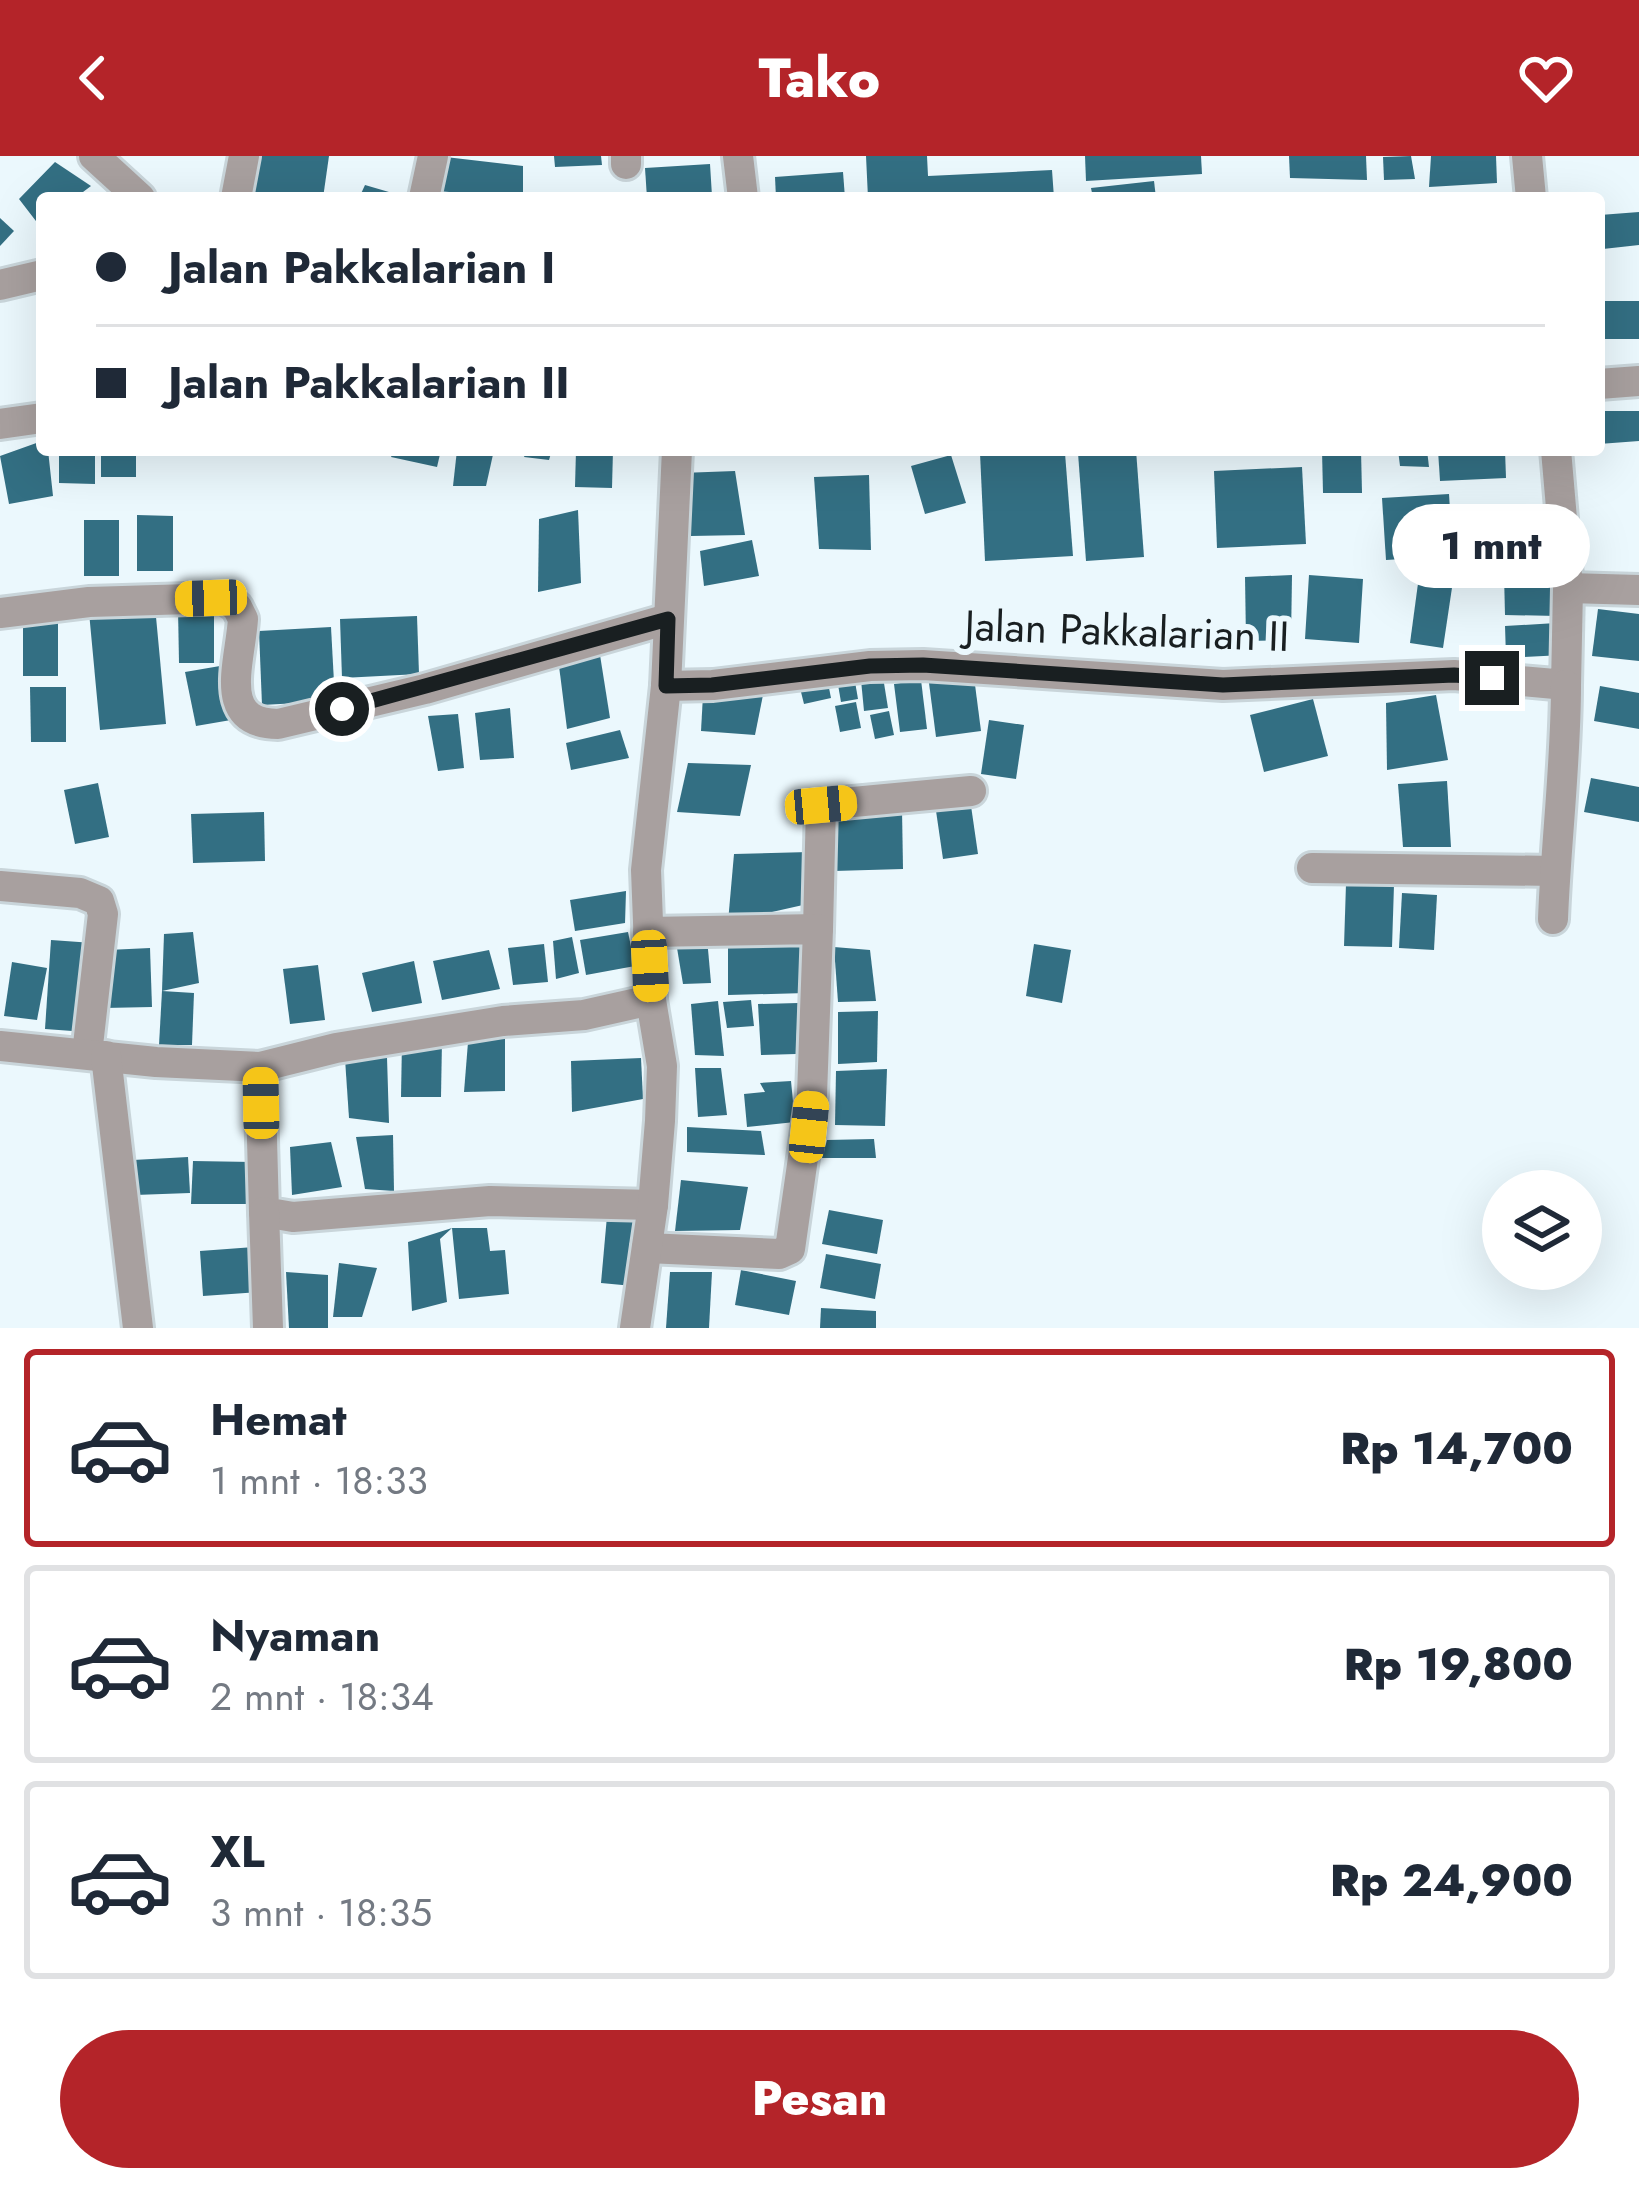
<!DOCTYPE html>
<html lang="id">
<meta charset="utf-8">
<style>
body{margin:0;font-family:Jost,sans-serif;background:#f2f2f3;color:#1f2937;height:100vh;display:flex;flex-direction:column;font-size:45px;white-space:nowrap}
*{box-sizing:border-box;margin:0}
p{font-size:39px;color:#747a83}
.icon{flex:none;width:66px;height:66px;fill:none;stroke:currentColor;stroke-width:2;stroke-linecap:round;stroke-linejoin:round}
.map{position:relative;height:1172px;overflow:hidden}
.drawer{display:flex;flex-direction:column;background:#fff;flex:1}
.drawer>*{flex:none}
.banner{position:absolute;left:36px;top:36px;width:1569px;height:264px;border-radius:12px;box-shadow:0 12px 48px #0002;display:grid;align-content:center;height:264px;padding:0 60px;background:#fff}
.fabs{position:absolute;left:1482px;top:1014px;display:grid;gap:24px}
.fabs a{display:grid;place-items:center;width:120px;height:120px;border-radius:50%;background:#fff;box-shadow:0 12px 48px #0002;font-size:60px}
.end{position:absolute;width:54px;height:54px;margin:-27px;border:15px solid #191f21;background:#fff;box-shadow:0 0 0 6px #fff}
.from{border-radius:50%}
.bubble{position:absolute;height:84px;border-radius:42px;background:#fff;box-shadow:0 12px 48px #0002;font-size:39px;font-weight:800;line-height:84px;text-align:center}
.car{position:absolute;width:36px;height:72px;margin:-36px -18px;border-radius:15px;box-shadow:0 0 9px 3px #0007;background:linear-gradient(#f5c518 24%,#345 0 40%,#f5c518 0 76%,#345 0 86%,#f5c518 0)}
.banner b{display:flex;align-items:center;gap:42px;height:114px;font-size:45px}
.banner b+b{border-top:3px solid #e0e1e3}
.banner i{width:30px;height:30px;background:#1f2937}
ul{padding:21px 0 0;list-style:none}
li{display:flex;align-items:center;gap:36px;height:198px;margin:0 24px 18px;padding:0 36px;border:6px solid #e0e1e3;border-radius:12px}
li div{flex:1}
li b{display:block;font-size:45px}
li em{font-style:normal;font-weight:800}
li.active{border-color:#b42429}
li>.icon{width:108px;height:108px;stroke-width:1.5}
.action{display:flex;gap:24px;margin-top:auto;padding:24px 60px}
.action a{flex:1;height:138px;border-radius:72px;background:#b42429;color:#fff;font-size:48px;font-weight:800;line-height:138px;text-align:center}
header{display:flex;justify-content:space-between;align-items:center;height:156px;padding:0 60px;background:#b42429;color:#fff;font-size:54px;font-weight:800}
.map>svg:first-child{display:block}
.building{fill:#336f83}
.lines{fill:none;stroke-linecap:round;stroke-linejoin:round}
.minor-casing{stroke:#c9d5da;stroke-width:36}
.minor{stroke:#a8a09f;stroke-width:30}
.route{stroke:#191f21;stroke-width:15}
.labels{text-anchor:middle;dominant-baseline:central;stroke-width:12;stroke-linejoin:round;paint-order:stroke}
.street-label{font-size:42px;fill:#191f21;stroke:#ebf8fd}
</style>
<header><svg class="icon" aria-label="back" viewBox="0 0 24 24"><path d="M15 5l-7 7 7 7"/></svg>Tako<svg class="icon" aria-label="heart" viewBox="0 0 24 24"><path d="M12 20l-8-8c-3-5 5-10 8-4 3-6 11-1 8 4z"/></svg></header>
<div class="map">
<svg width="1639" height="1172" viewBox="0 0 1639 1172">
<rect width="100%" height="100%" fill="#ebf8fd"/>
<g class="building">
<polygon points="258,0 329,0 323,42 252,42"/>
<polygon points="437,0 523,10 523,42 437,35"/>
<polygon points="554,0 601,0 602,9 555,11"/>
<polygon points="866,0 927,0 928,20 1052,14 1054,42 868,42"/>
<polygon points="1085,0 1201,0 1202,18 1086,25"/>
<polygon points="1289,0 1366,0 1367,24 1290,22"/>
<polygon points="1411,0 1415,23 1384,24 1383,1"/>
<polygon points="1431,0 1496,0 1497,27 1429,31"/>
<polygon points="55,6 91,30 75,42 42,42 42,66 39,69 19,43"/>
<polygon points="710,8 712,40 647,42 645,12"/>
<polygon points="843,16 845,42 776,42 775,21"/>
<polygon points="1154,25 1156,42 1093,42 1091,32"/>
<polygon points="365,29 406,41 406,42 359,42"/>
<polygon points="1639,56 1639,89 1603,93 1600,59"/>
<polygon points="0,62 14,75 0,90"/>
<rect x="1599" y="145" width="40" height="38"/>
<polygon points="1599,255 1639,255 1639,285 1599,288"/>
<polygon points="42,285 42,294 48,294 53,340 9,348 0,300"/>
<polygon points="59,294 95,294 95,328 59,327"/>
<rect x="101" y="294" width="35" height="27"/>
<polygon points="394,294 441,294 437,311 391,301"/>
<polygon points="457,294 494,294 486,330 453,330"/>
<polygon points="527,294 552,294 549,304 524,301"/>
<polygon points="576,294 613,294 612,332 575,331"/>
<polygon points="1136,294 1144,401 1086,405 1078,297"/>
<polygon points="1322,294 1361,294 1362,337 1323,337"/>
<polygon points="1398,294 1427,294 1429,311 1400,310"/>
<polygon points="1438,294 1505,294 1506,322 1440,325"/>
<polygon points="980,297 1065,297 1073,400 985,405"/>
<polygon points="951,299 966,347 925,358 911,310"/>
<polygon points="1302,311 1306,388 1217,392 1214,315"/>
<polygon points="735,315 745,379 691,380 681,317"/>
<polygon points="869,319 871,394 819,393 814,321"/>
<polygon points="1449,338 1453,400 1386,404 1382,342"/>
<polygon points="578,354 581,427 538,436 539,363"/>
<polygon points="137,359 173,360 173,415 137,415"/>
<rect x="84" y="364" width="35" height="56"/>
<polygon points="752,384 759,420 704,430 700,395"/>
<polygon points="1556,417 1557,460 1505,459 1504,418"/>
<polygon points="1292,419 1291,484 1246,485 1245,421"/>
<polygon points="1309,419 1363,423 1359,487 1305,483"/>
<polygon points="1419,420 1453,425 1443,492 1410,487"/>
<polygon points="155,450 166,568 100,574 89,456"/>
<polygon points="178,452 214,452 214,507 179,507"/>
<polygon points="1598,453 1639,458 1639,505 1592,500"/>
<polygon points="417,460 419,518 342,522 340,463"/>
<rect x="23" y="465" width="35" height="55"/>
<polygon points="1556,467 1563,499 1506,502 1505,470"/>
<polygon points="331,471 335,545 262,549 259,475"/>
<polygon points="600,499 610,562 567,573 558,502"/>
<polygon points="220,510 231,564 196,570 185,516"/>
<polygon points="854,520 858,543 841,546 837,523"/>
<polygon points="883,521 888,552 864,555 861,524"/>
<polygon points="974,521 981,575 936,581 929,527"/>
<polygon points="827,522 831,542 804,548 799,528"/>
<polygon points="921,524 927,573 900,576 894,528"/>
<polygon points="1600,530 1639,537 1639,573 1594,565"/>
<polygon points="30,531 66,531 66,586 31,586"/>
<polygon points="703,539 763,539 755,579 701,575"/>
<polygon points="1436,539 1448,604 1387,614 1386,547"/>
<polygon points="1313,543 1328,600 1264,616 1250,559"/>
<polygon points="856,546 861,572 840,576 835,550"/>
<polygon points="510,552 514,602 480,604 475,557"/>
<polygon points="889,555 894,579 875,583 870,559"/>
<polygon points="458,558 464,612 438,615 428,560"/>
<polygon points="989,564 1024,569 1016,623 981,618"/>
<polygon points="620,574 629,602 571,614 566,587"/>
<polygon points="688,607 751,609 740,660 677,656"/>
<polygon points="1591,622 1639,631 1639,666 1584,656"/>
<polygon points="1447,625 1451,691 1403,691 1398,628"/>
<polygon points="98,627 109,681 75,688 64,634"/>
<polygon points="970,643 978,698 943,703 935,648"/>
<polygon points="902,653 903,713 834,715 832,654"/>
<polygon points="264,656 265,705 193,707 191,658"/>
<polygon points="809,696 803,749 728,766 734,698"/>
<polygon points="1346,728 1394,729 1392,791 1344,790"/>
<polygon points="626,735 625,767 575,775 570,744"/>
<polygon points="1402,737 1437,739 1434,794 1399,792"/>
<polygon points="193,776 199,827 162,835 164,778"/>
<polygon points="628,776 635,810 586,819 580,784"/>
<polygon points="572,781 579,817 556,823 553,785"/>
<polygon points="707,782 711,827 683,828 676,786"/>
<polygon points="805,783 806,837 728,839 728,784"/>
<polygon points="51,784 93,787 86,876 45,873"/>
<polygon points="544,788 548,826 513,829 508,792"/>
<polygon points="1034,788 1071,794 1062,847 1026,840"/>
<polygon points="834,791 870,794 876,845 838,846"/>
<polygon points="150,792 152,851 104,852 108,794"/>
<polygon points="489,794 500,833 442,844 433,805"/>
<polygon points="414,805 422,847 372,856 362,817"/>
<polygon points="12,806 47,812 37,864 4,860"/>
<polygon points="318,809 325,864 290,868 283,813"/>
<polygon points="162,835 194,837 192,889 159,889"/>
<polygon points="751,844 754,870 727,872 723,846"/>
<polygon points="718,845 724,900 695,899 691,848"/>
<polygon points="798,847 796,898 761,899 758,848"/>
<polygon points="878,855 877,906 838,908 838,856"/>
<polygon points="505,871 505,935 464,936 469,874"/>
<polygon points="442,884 441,941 401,941 402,885"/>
<polygon points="387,901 389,967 349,962 345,903"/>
<polygon points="641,902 643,943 572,956 571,905"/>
<polygon points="695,912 721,912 727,959 698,961"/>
<polygon points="887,913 885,970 835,969 836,915"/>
<polygon points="791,925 795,966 747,971 744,938 765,936 760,927"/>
<polygon points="687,971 761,975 765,999 687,996"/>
<polygon points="393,979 394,1035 365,1033 356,981"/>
<polygon points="874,983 876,1002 822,1002 827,984"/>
<polygon points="331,986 342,1031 292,1039 290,991"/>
<polygon points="188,1001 190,1037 135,1039 133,1004"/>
<polygon points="193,1005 253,1006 252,1048 191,1048"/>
<polygon points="681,1024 748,1031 740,1074 675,1075"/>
<polygon points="829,1054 883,1064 877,1098 822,1088"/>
<polygon points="607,1060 636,1062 633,1130 601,1127"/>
<polygon points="452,1072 487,1072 490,1095 505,1094 509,1138 459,1143"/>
<polygon points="452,1072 440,1083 447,1146 412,1155 408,1086"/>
<polygon points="254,1091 258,1136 203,1140 200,1095"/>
<polygon points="826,1098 881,1108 875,1143 820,1132"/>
<polygon points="339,1107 377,1112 362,1161 333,1161"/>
<polygon points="741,1114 796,1125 789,1159 735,1149"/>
<polygon points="286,1116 328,1119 328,1172 289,1172"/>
<polygon points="670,1116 712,1116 709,1172 666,1172"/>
<polygon points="821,1152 876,1155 876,1172 820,1172"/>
</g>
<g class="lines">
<g class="minor-casing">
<g id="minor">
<polyline points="94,0 140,42"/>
<polyline points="738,0 743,42"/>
<polyline points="1527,0 1531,42"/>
<polyline points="626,8 626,0"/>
<polyline points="236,42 244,0"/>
<polyline points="424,42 433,0"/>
<polyline points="0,129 42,119"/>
<polyline points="1599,228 1639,225"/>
<polyline points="0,268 42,262"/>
<polyline points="1568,432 1639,434"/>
<path d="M0,457L89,446L224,442L237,451L243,463C240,508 216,567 278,568L425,533L668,463"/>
<polyline points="666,530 713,529 870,510 923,509 1223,529 1454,519 1566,529 1568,432 1556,294"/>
<polyline points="1312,712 1555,715"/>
<polyline points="0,730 80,737 99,745 103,758 87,898"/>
<path d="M1553,763C1556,685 1566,607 1566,529"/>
<polyline points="818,773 821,649 971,635"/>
<polyline points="0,890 156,906 260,911 336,892 503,865 584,859 651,844"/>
<polyline points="106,900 138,1172"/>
<polyline points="260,911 264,1056 293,1061 490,1045 653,1049"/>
<polyline points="264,1056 268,1172"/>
<polyline points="647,1092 779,1098 790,1093 812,939 818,773 648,776"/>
<polyline points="635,1172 653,1049 660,965 662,910 651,844 646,714 666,530 677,294"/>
</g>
</g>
<use href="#minor" class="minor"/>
</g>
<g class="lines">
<polyline class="route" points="342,553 668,463 666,530 712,529 870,510 923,509 1223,529 1454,519 1492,522"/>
</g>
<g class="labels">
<g class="street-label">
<text transform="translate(1127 475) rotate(2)">Jalan Pakkalarian II</text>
</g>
</g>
</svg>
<div class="fabs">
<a><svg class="icon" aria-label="layers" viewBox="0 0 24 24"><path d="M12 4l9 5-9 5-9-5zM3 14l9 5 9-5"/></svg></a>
</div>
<i class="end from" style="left:342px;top:553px"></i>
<i class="end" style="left:1492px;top:522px"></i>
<div class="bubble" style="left:1392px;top:348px;width:198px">1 mnt</div>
<i class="car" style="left:211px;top:442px;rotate:268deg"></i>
<i class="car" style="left:821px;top:649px;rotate:85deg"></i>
<i class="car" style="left:650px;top:810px;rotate:177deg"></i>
<i class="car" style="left:261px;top:947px;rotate:359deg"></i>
<i class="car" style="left:809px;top:971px;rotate:6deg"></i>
<div class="banner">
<b><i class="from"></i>Jalan Pakkalarian I</b>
<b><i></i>Jalan Pakkalarian II</b>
</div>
</div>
<section class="drawer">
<ul>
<li class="active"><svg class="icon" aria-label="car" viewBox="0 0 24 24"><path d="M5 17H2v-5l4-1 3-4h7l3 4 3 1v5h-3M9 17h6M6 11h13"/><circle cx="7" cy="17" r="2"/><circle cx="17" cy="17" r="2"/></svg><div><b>Hemat</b><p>1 mnt · 18:33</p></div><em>Rp 14,700</em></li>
<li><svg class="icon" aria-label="car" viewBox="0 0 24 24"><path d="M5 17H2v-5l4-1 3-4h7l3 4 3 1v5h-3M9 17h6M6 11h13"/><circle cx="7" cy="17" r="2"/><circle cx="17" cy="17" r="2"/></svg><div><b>Nyaman</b><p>2 mnt · 18:34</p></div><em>Rp 19,800</em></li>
<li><svg class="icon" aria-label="car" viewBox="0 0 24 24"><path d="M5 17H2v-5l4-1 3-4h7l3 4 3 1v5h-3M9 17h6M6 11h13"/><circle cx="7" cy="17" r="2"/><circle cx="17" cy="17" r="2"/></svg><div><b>XL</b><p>3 mnt · 18:35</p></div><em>Rp 24,900</em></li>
</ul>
<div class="action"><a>Pesan</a></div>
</section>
